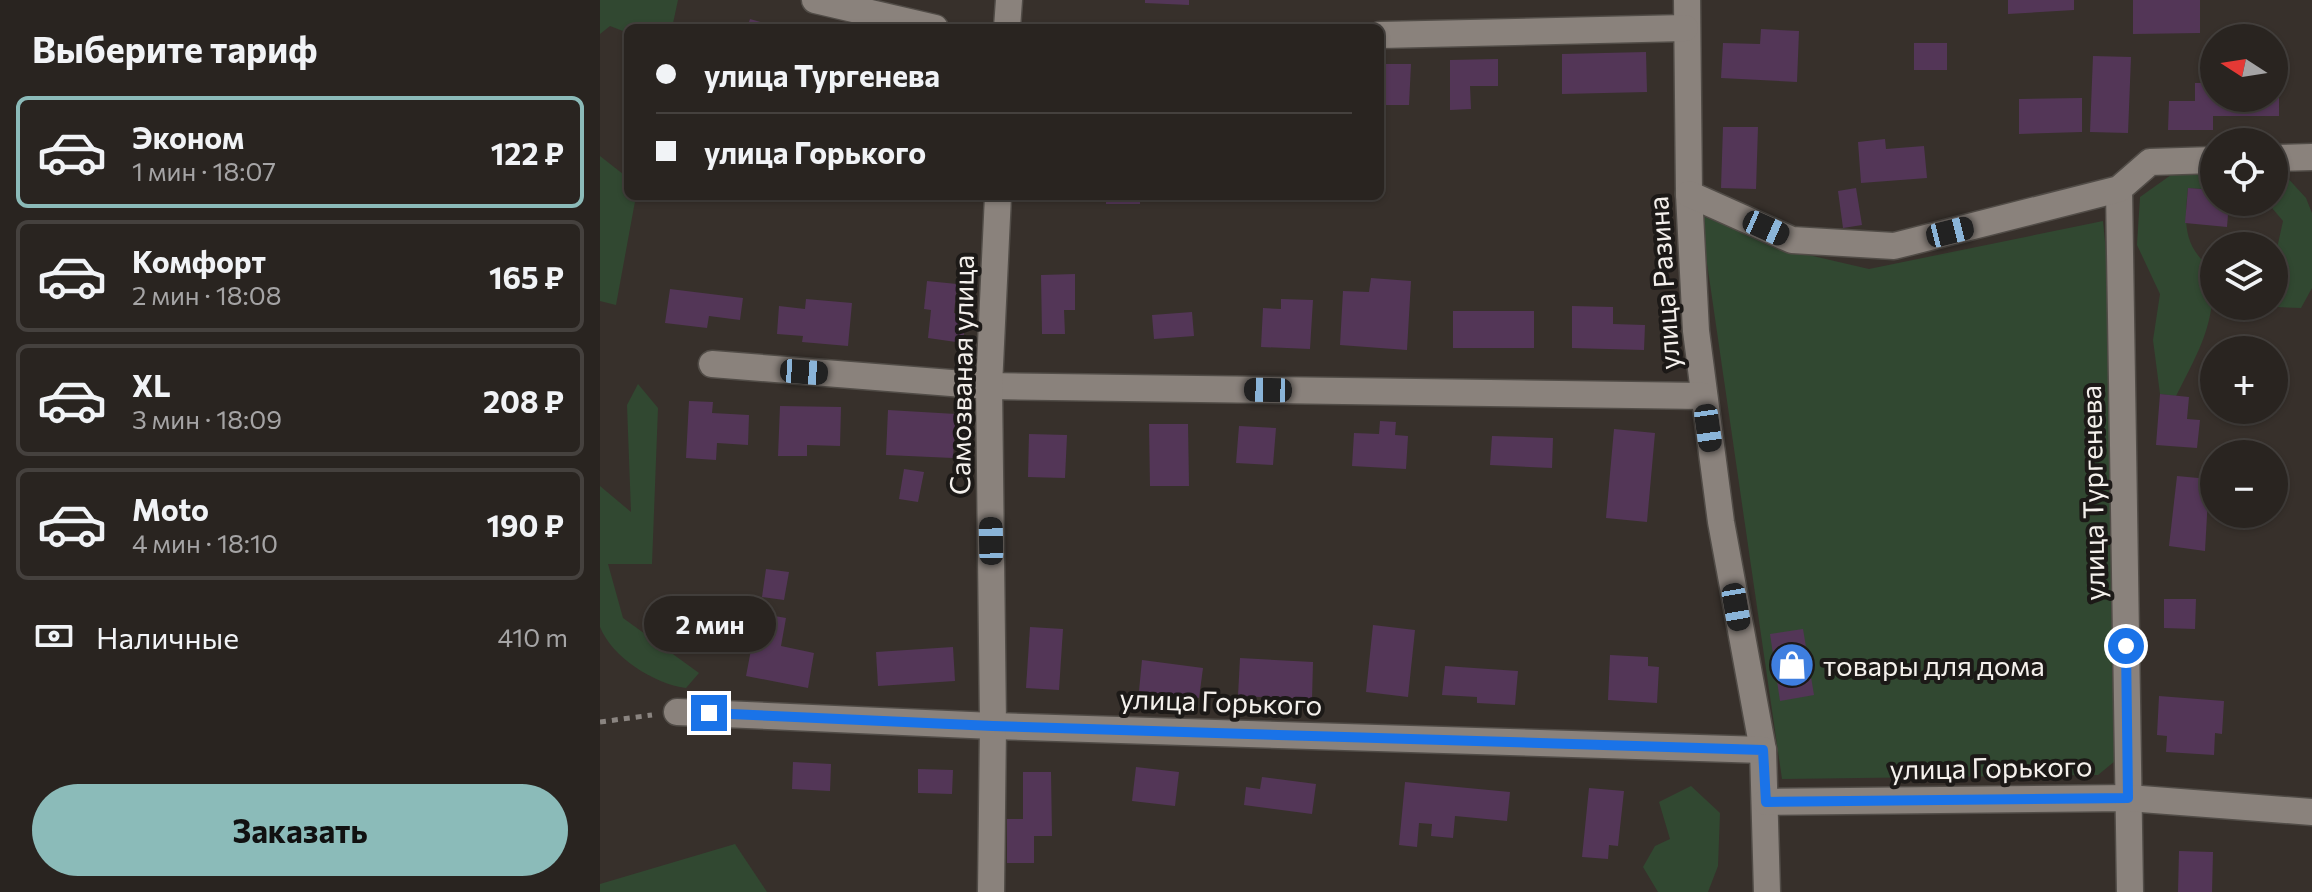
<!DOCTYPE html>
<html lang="ru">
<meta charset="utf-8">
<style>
body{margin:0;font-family:Commissioner,sans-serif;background:#312c29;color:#f1f3f6;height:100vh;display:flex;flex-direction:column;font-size:30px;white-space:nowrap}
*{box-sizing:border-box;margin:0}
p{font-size:26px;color:#a5a4a5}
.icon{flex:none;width:44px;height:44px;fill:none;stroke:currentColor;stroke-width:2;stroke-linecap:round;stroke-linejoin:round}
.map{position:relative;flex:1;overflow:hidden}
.details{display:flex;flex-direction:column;background:#292420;width:600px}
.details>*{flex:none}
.banner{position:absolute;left:24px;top:24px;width:760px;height:176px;border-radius:12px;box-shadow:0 2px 6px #0004,0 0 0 2px #45413e;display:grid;align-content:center;height:176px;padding:0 32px;background:#292420}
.needle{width:52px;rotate:282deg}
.controls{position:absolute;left:1600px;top:24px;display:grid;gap:16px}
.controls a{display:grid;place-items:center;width:88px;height:88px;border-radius:50%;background:#292420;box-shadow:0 2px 6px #0004,0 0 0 2px #45413e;font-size:40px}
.end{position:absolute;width:36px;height:36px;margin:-18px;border:10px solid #1a73e8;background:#fff;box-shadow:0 0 0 4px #fff}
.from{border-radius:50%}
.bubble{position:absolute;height:56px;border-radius:28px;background:#292420;box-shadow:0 2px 6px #0004,0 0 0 2px #45413e;font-size:26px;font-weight:700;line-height:56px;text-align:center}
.car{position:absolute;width:24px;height:48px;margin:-24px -12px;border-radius:10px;box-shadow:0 0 6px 2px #0007;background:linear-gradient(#222 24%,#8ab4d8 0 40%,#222 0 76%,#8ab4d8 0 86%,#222 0)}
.banner b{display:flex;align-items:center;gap:28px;height:76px;font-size:30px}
.banner b+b{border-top:2px solid #45413e}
.banner i{width:20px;height:20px;background:#f1f3f6}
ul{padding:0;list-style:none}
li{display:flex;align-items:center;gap:24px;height:112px;margin:0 16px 12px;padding:0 16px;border:4px solid #45413e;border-radius:12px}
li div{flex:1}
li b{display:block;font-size:30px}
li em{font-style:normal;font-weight:700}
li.current{border-color:#8bbbb9}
li>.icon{width:72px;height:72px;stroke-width:1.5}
h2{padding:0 32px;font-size:36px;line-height:96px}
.pay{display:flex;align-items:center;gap:20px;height:88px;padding:0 32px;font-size:30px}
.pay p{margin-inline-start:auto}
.button{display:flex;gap:16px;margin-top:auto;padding:16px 32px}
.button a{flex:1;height:92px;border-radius:48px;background:#8bbbb9;color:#111;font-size:32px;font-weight:700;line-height:92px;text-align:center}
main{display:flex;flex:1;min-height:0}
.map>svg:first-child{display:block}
.green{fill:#314831}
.building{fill:#533657}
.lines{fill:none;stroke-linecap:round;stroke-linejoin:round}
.minor-casing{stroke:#514c47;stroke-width:29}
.path{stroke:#8a8480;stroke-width:5;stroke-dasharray:6 6;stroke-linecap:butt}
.minor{stroke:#8a827c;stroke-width:26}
.route{stroke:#1a73e8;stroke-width:10}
.labels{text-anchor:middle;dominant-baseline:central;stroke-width:8;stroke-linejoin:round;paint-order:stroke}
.street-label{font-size:28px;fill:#f4f0ec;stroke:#1c1917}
.poi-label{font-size:28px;fill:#f4f0ec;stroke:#1c1917;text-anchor:start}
</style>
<main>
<section class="details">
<h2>Выберите тариф</h2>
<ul>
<li class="current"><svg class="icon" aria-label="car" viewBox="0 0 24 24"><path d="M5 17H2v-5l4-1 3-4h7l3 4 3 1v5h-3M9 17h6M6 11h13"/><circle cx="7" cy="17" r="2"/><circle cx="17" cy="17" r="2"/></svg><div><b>Эконом</b><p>1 мин · 18:07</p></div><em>122 ₽</em></li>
<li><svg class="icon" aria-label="car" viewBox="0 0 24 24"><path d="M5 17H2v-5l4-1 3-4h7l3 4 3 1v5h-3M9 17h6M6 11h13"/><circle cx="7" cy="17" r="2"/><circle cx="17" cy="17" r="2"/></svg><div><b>Комфорт</b><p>2 мин · 18:08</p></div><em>165 ₽</em></li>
<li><svg class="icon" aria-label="car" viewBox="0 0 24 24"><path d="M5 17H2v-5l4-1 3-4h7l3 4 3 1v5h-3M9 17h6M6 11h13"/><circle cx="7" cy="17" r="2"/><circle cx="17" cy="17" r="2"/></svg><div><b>XL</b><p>3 мин · 18:09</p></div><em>208 ₽</em></li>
<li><svg class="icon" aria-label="car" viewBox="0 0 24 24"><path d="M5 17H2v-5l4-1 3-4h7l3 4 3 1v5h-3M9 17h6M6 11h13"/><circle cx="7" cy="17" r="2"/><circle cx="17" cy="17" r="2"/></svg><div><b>Moto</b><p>4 мин · 18:10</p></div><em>190 ₽</em></li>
</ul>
<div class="pay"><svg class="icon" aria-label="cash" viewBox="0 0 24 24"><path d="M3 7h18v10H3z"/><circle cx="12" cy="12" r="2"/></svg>Наличные<p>410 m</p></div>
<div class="button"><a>Заказать</a></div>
</section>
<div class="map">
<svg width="1712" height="892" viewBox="0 0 1712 892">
<rect width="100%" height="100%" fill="#37302b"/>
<g class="green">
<polygon points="0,0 78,0 72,28 28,28 28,33 10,26 0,34"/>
<polygon points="0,156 28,178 28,196 36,196 16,305 0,301"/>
<path d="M1578,170L1614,172V190L1588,188C1584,225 1583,247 1614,271C1614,326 1601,347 1576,396L1560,394L1553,340L1560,294L1537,245L1540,197Z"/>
<polygon points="1674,172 1682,172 1706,198 1712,213 1712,288 1701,308 1677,307 1674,262 1683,221 1667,202 1674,202"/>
<polygon points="1100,215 1187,250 1269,269 1503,221 1509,283 1515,761 1498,775 1182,779"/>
<path d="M38,384L58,408L52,564H8L23,618L99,673L86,688C54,684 12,657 0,627V486L31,512L27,405Z"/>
<polygon points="1091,786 1120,813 1118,866 1108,892 1058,892 1043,867 1055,846 1070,839 1059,802"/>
<polygon points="135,844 167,892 0,892 0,884"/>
</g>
<g class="building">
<polygon points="545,0 589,0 589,5 545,3"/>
<polygon points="1408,0 1474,0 1474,10 1408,14"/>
<polygon points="1533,0 1600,0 1600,33 1533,34"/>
<polygon points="150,19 178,27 178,28 147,28"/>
<polygon points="1161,29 1199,31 1197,82 1121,78 1123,43 1160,44"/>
<rect x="1314" y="43" width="33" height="27"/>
<polygon points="1046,52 1047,92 962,94 962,54"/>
<polygon points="1493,56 1531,57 1528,133 1490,132"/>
<polygon points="898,59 898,86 870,86 871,109 850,110 850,60"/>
<polygon points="780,64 811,64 809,105 780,105"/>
<polygon points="1674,71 1679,71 1679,116 1613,116 1613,130 1568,130 1569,101 1595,101 1595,83 1614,83 1614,98 1674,98"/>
<polygon points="1482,98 1482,132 1419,134 1419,99"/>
<polygon points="1123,127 1158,127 1156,189 1121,188"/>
<polygon points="1285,139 1286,149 1324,146 1327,178 1261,183 1258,142"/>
<polygon points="1256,188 1262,225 1243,228 1238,191"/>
<polygon points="1588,188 1614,190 1614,202 1629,202 1627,227 1585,223"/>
<rect x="506" y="196" width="34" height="8"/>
<polygon points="475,274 475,310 464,310 465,334 442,334 441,275"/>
<polygon points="771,278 811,281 807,350 740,345 743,291 769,292"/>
<polygon points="327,281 357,284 354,313 366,315 363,343 328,338 331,310 324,309"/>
<polygon points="70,289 143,298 140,320 109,316 107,328 65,323"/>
<polygon points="206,299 252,303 248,346 202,342 203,336 177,334 179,306 205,309"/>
<polygon points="681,299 713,300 710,349 661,347 663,308 681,309"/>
<polygon points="972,306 1013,307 1013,324 1045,325 1044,350 972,348"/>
<rect x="853" y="311" width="81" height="37"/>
<polygon points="592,312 594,336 554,339 552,315"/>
<polygon points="1560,394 1589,397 1587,419 1600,420 1597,448 1556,445"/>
<polygon points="89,401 113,402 112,413 149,415 148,445 117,443 116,460 86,458"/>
<polygon points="180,406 241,407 240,446 207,445 207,456 178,456"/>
<polygon points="288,410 356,414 353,458 286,455"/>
<polygon points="780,421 796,422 795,435 808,436 806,469 752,466 754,433 779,434"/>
<polygon points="549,424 588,424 589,486 550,486"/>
<polygon points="639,426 676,428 673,465 636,463"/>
<polygon points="1014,429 1055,433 1047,522 1006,518"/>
<polygon points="429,434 467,435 465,478 428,477"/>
<polygon points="892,436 953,438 952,468 890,465"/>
<polygon points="304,469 324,472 318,502 299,499"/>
<polygon points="1577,476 1609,479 1605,551 1569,546"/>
<polygon points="166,569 189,572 184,600 162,597"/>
<polygon points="1564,599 1596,599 1595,629 1564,628"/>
<polygon points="158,613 186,618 181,646 214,653 208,688 146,676"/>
<polygon points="773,625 815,630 808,697 766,692"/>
<polygon points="430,627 463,629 459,690 426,688"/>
<polygon points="1203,629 1214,695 1180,701 1170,634"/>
<polygon points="353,647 355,681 278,686 276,652"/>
<polygon points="1010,655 1048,657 1048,666 1059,667 1057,703 1008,700"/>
<polygon points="640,658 713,662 712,699 638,696"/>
<polygon points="542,660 603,668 599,698 539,691"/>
<polygon points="845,666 918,671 915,705 877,703 877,697 842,695"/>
<polygon points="1559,696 1624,701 1622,734 1615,733 1614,755 1566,752 1567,736 1557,735"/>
<polygon points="193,762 231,764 230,791 192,789"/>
<polygon points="536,767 579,772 575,806 532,801"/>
<polygon points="318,769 353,770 352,794 318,793"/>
<polygon points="423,772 451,772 452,836 434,836 434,863 407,863 407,819 423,819"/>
<polygon points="662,777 716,784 712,814 644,805 646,787 660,789"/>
<polygon points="805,782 910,792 907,821 855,816 853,838 831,836 832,824 819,823 817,847 799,845"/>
<polygon points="989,788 1024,791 1018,846 1009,845 1008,859 982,857"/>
<polygon points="1579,851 1613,852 1612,892 1578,892"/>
</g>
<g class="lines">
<g class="minor-casing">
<g id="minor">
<polyline points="215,0 335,28"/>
<polyline points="1087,0 1089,194 1096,331 1121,522 1163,750 1167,892"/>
<polyline points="407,28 409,0"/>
<polyline points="780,35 1085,28"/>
<polyline points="1674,158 1712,157"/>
<polyline points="1519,189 1530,892"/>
<polyline points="1089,194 1192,240 1294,246 1519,189 1550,162 1614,160"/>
<polyline points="112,364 389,386 1103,396"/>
<polyline points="77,712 393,726 1163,750"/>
<polyline points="1166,802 1528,798 1712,812"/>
<polyline points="391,892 393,726 389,386 398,196"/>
</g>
</g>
<polyline class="path" points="0,722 52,715"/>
<use href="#minor" class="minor"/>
</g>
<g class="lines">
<polyline class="route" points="109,713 393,726 1163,750 1166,802 1528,798 1526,646"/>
</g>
<defs>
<g id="shop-disc" transform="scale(2.3)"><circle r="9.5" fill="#3f7fe0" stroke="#1c1917"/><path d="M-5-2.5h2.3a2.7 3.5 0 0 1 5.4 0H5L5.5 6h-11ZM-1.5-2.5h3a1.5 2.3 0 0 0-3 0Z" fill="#fff"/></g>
</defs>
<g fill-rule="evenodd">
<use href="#shop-disc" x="1192" y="665"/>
</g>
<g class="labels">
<g class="street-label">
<text transform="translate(1063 283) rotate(-94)">улица Разина</text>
<text transform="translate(361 375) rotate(-89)">Самозваная улица</text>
<text transform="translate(1492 493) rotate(-91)">улица Тургенева</text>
<text transform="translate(621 701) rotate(2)">улица Горького</text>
<text transform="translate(1391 767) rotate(-1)">улица Горького</text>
</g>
<g class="poi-label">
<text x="1223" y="665">товары для дома</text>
</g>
</g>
</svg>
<div class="controls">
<a><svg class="needle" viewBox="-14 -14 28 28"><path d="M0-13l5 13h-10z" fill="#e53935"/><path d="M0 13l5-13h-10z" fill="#a5a4a5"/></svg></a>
<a><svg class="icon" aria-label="locate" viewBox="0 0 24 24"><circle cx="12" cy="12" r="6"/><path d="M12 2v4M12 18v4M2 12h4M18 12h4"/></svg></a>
<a><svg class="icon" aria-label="layers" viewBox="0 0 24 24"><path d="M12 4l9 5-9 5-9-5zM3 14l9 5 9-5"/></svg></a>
<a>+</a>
<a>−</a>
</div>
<i class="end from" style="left:1526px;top:646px"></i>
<i class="end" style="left:109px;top:713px"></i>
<div class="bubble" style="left:44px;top:596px;width:132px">2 мин</div>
<i class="car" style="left:1166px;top:228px;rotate:114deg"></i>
<i class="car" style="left:1350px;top:232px;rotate:76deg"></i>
<i class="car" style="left:204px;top:372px;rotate:94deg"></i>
<i class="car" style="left:668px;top:390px;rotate:271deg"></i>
<i class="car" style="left:1108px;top:428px;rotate:172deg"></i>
<i class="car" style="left:391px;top:541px;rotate:359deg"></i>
<i class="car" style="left:1136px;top:607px;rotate:170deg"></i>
<div class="banner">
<b><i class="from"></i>улица Тургенева</b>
<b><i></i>улица Горького</b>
</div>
</div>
</main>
